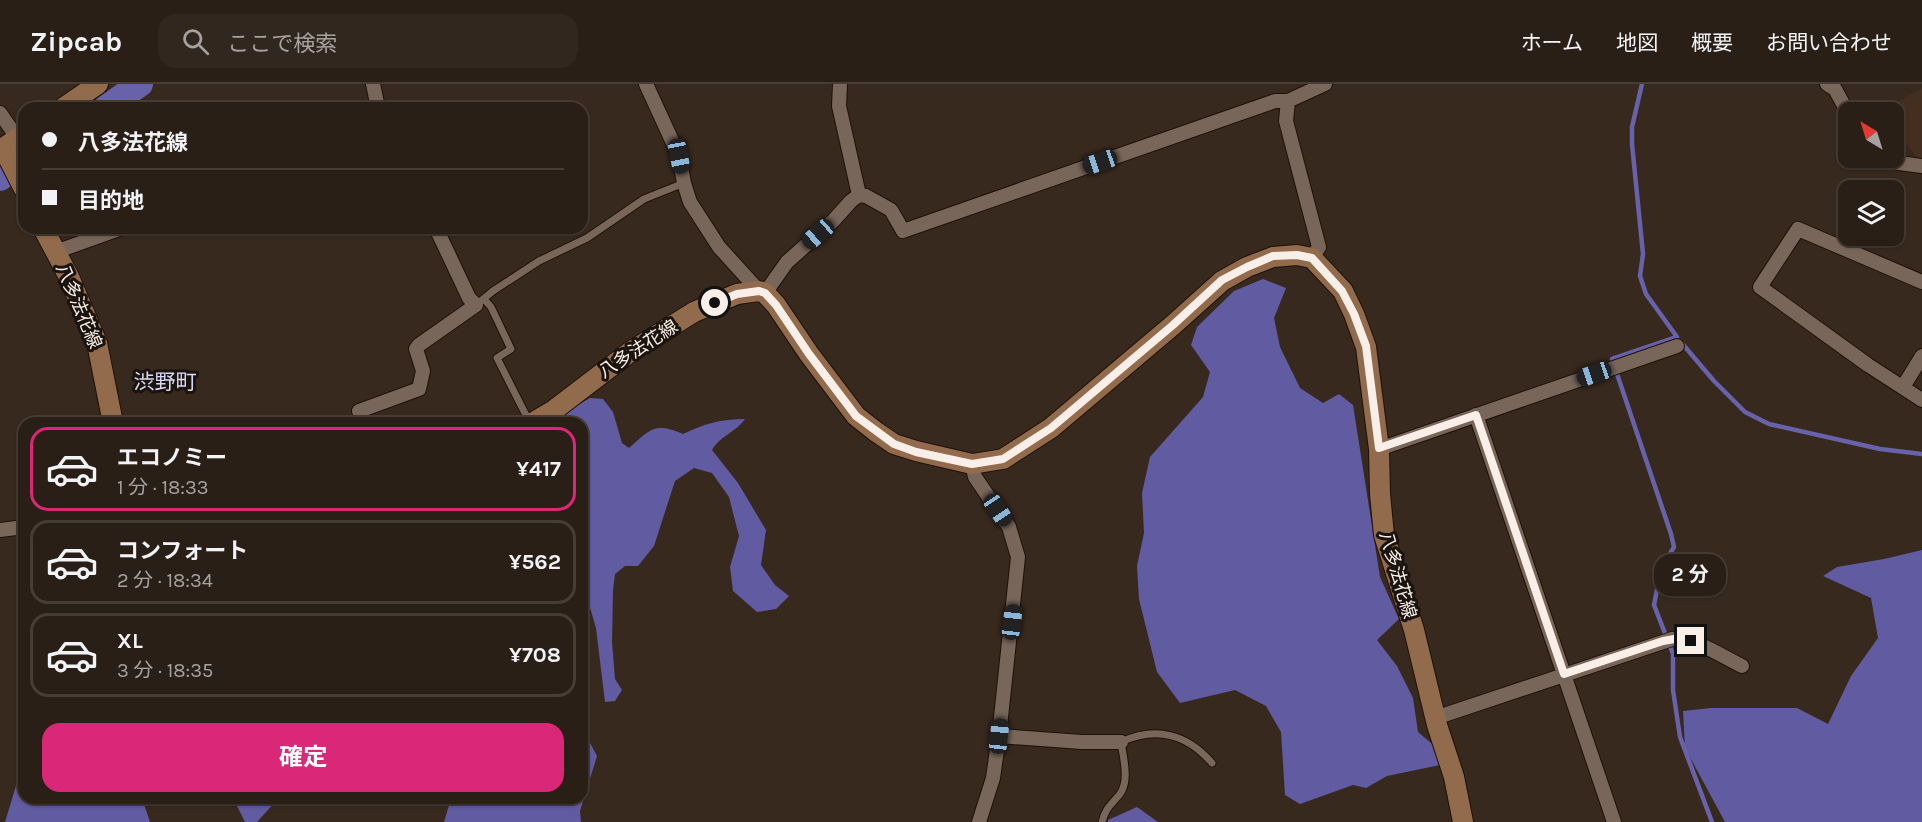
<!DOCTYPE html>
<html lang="ja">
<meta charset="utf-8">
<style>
body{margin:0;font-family:Karla,"Noto Sans JP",sans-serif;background:#32271f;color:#f1f3f6;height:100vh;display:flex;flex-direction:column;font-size:22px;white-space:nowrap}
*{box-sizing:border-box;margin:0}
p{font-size:20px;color:#a5a2a1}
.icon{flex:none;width:33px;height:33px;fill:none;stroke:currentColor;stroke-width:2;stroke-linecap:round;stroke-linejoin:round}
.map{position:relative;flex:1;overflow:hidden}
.drawer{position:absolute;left:18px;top:333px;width:570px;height:387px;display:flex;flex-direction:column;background:#2a1f16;border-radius:18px;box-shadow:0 2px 4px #0004,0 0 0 2px #463d35}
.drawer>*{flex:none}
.top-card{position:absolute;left:18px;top:18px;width:570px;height:132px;border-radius:18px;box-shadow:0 2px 4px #0004,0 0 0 2px #463d35;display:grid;align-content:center;height:132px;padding:0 24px;background:#2a1f16}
.needle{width:39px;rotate:322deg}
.controls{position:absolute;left:1838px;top:18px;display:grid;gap:12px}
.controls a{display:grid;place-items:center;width:66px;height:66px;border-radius:12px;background:#2a1f16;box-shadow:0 2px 4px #0004,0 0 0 2px #463d35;font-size:30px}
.end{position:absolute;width:27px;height:27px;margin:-14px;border:8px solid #faefe8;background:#111;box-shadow:0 0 0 3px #111}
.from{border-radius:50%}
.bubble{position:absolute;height:42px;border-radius:18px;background:#2a1f16;box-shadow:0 2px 4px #0004,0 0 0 2px #463d35;font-size:20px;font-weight:700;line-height:42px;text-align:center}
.car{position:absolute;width:18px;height:36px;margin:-18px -9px;border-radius:8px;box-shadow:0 0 4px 2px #0007;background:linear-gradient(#222 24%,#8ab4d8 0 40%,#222 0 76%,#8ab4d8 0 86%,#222 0)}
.top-card b{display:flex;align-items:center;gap:21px;height:57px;font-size:22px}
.top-card b+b{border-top:2px solid #463d35}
.top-card i{width:15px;height:15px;background:#f1f3f6}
ul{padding:10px 0 0;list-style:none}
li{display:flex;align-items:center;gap:18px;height:84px;margin:0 12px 9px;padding:0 12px;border:3px solid #463d35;border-radius:18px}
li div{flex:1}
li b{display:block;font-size:22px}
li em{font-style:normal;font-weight:700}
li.current{border-color:#db2777}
li>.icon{width:54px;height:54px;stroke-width:1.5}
.primary-button{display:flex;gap:12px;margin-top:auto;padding:12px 24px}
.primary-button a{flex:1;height:69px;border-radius:18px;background:#db2777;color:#fff;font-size:24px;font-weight:700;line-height:69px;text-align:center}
header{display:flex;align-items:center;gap:36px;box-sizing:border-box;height:84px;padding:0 30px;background:#2a1f16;border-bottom:2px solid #463d35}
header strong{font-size:28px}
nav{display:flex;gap:33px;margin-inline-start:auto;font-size:21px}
.search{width:420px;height:54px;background:#32271f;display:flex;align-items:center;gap:15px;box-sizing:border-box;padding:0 21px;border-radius:18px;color:#a5a2a1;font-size:22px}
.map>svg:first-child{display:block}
.built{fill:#432e1f}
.forest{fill:#615ba2}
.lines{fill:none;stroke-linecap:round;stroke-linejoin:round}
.stream{stroke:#6762a9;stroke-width:4.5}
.river{stroke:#6762a9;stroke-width:26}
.lane-casing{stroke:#1f1107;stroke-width:9}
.street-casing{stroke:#1f1107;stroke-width:16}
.secondary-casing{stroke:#1f1107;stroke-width:22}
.lane{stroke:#78665a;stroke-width:7}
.street{stroke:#78665a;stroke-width:14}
.secondary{stroke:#926b4d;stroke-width:20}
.route{stroke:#faefe8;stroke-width:8}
.labels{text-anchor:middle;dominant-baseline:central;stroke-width:6;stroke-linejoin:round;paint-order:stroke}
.street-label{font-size:18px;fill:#faefe8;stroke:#1a130e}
.quarter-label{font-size:21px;fill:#d7d8f5;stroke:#1a130e}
</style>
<header>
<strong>Zipcab</strong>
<div class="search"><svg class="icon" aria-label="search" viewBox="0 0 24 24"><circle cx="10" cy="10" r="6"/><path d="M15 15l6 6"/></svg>ここで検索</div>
<nav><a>ホーム</a><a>地図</a><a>概要</a><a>お問い合わせ</a></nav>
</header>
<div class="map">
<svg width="1922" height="738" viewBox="0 0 1922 738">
<rect width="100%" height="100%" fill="#38291e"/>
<polygon class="built" points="1922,4 1922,77 1919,77 1893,41 1893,28 1883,27"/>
<g class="forest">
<polygon points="1263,195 1286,204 1274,234 1280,263 1300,304 1323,319 1339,310 1353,321 1380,493 1399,535 1377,556 1397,582 1413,614 1418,648 1437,664 1440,681 1387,692 1366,704 1353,701 1300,720 1285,711 1281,648 1266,622 1235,606 1180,619 1157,588 1139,515 1137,482 1144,449 1142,409 1150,373 1203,313 1210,288 1191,261 1197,243 1234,207"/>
<path d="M590,314L603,315L613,328L622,359L629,364C651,345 654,338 683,350C704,340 721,335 745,335C735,349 721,351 712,366L738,399L766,446L761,481L775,501L789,512L776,525L757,528L733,507L730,483L739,452L729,413L712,389L694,384L675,397L654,462L638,482H625L615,490L613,506L612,558L615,595L622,606L615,617L605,618L596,544L582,496V339H556L568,327Z"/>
<polygon points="1922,466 1922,738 1725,738 1685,664 1683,627 1711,624 1797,624 1828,640 1851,592 1878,554 1871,514 1823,492 1837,483 1884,475"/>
<polygon points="582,655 589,657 597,672 580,727 581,738 444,738 451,714 582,714"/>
<polygon points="22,682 24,682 24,714 142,714 150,738 5,738"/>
<polygon points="233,714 300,714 295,718 277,716 257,738 245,738"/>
<polygon points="1137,723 1158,738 1108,738 1108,736"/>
</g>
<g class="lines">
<g class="stream">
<polyline points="1642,0 1632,43 1632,60 1643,170 1640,192 1646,210 1677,253 1612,275 1671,450 1674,463 1661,485 1654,521 1673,570 1673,606 1680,653 1712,738"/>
<polyline points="1680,257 1714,297 1745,328 1769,340 1880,365 1922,370"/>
</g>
<g class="river">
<polyline points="106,24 140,0"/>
<polyline points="0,94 24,78"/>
</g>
<g class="lane-casing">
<g id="lane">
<polyline points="484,215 491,223 511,265 497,274 530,339"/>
<polyline points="476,221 493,207 539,177 587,154 644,115 684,99"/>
<path d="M1102,738C1106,723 1111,721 1120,710C1130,696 1123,673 1121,658C1156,642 1187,650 1212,679"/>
</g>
</g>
<g class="street-casing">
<g id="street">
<polyline points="373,0 378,24"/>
<polyline points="646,0 679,72 684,99 690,118 719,163 759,207"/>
<polyline points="840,0 839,22 859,111"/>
<polyline points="1827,0 1835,5 1848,29"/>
<polyline points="0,29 18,55"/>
<polyline points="1884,74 1899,79 1922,82"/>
<polyline points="55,168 122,144"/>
<polyline points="1312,174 1319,163 1286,37 1288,17 1325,0"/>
<polyline points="1922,198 1798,145 1760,203 1868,281 1922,316"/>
<polyline points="765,209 787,178 833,137 851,117 859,111 866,112 891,126 903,147 1275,17 1288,17"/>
<polyline points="1903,303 1922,272"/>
<polyline points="1476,331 1614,738"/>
<polyline points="365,339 359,327 419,305 423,287 416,265 419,261 476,221 469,214 436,144"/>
<polyline points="1379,365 1677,262"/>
<polyline points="972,380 975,393 1009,443 1018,473 999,652 993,694 979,738"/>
<polyline points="0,446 24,443"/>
<path d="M1435,634L1672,555C1692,552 1723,573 1742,582"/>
<polyline points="999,652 1082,658 1121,658"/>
</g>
</g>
<g class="secondary-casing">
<g id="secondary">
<polyline points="63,24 98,0"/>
<polyline points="3,64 24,105"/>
<polyline points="0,66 24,50"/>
<polyline points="43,144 69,193 97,259 113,339"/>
<polyline points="532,339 554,326 630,268 694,228 737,210 759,207 765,209 776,221 809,270 856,332 875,347 894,360 916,367 972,380 1003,375 1051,344 1173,241 1222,197 1247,183 1273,173 1297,171 1312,174 1343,207 1354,230 1366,263 1379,365 1380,410 1384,451 1414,546 1437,641 1454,693 1463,738"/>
</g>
</g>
<use href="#lane" class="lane"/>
<use href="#street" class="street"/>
<use href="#secondary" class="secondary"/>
</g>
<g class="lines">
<polyline class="route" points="715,219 737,210 759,207 765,209 776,221 809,270 856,332 894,360 916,368 972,380 1003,375 1051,344 1173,241 1222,196 1247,183 1273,172 1297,171 1312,174 1342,207 1354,230 1366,262 1379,364 1476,331 1564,590 1663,557 1680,554 1691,557"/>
</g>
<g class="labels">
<g class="street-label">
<text transform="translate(79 222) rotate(67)">八多法花線</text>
<text transform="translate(638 265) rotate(-33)">八多法花線</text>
<text transform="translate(1398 491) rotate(74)">八多法花線</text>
</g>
<g class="quarter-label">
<text x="165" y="298">渋野町</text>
</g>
</g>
</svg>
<div class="controls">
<a><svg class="needle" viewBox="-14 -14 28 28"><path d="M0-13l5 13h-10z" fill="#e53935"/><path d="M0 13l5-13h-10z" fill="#a5a2a1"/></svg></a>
<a><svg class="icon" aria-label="layers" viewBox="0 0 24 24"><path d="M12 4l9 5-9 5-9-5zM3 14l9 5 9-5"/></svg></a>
</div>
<i class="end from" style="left:715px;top:219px"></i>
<i class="end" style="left:1691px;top:557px"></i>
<div class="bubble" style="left:1654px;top:470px;width:72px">2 分</div>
<i class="car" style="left:679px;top:72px;rotate:169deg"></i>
<i class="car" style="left:1100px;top:78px;rotate:251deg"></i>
<i class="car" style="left:818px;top:150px;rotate:229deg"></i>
<i class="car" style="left:1594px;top:290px;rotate:251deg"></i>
<i class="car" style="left:998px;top:426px;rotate:146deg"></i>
<i class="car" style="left:1012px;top:538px;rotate:7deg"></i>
<i class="car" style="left:999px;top:652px;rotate:6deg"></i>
<div class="top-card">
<b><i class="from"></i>八多法花線</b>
<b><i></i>目的地</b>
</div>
<section class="drawer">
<ul>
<li class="current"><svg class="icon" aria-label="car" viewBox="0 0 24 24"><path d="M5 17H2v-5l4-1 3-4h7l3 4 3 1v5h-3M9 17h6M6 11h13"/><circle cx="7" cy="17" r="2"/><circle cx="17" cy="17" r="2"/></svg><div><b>エコノミー</b><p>1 分 · 18:33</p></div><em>¥417</em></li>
<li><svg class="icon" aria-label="car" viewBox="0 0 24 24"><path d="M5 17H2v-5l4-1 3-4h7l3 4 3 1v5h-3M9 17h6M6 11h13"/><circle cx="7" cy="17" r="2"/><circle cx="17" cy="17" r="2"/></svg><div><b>コンフォート</b><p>2 分 · 18:34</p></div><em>¥562</em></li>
<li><svg class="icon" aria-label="car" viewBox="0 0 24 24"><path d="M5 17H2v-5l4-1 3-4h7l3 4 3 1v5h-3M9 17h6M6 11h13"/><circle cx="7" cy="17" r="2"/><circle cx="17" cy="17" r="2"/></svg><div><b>XL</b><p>3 分 · 18:35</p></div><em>¥708</em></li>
</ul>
<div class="primary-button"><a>確定</a></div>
</section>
</div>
